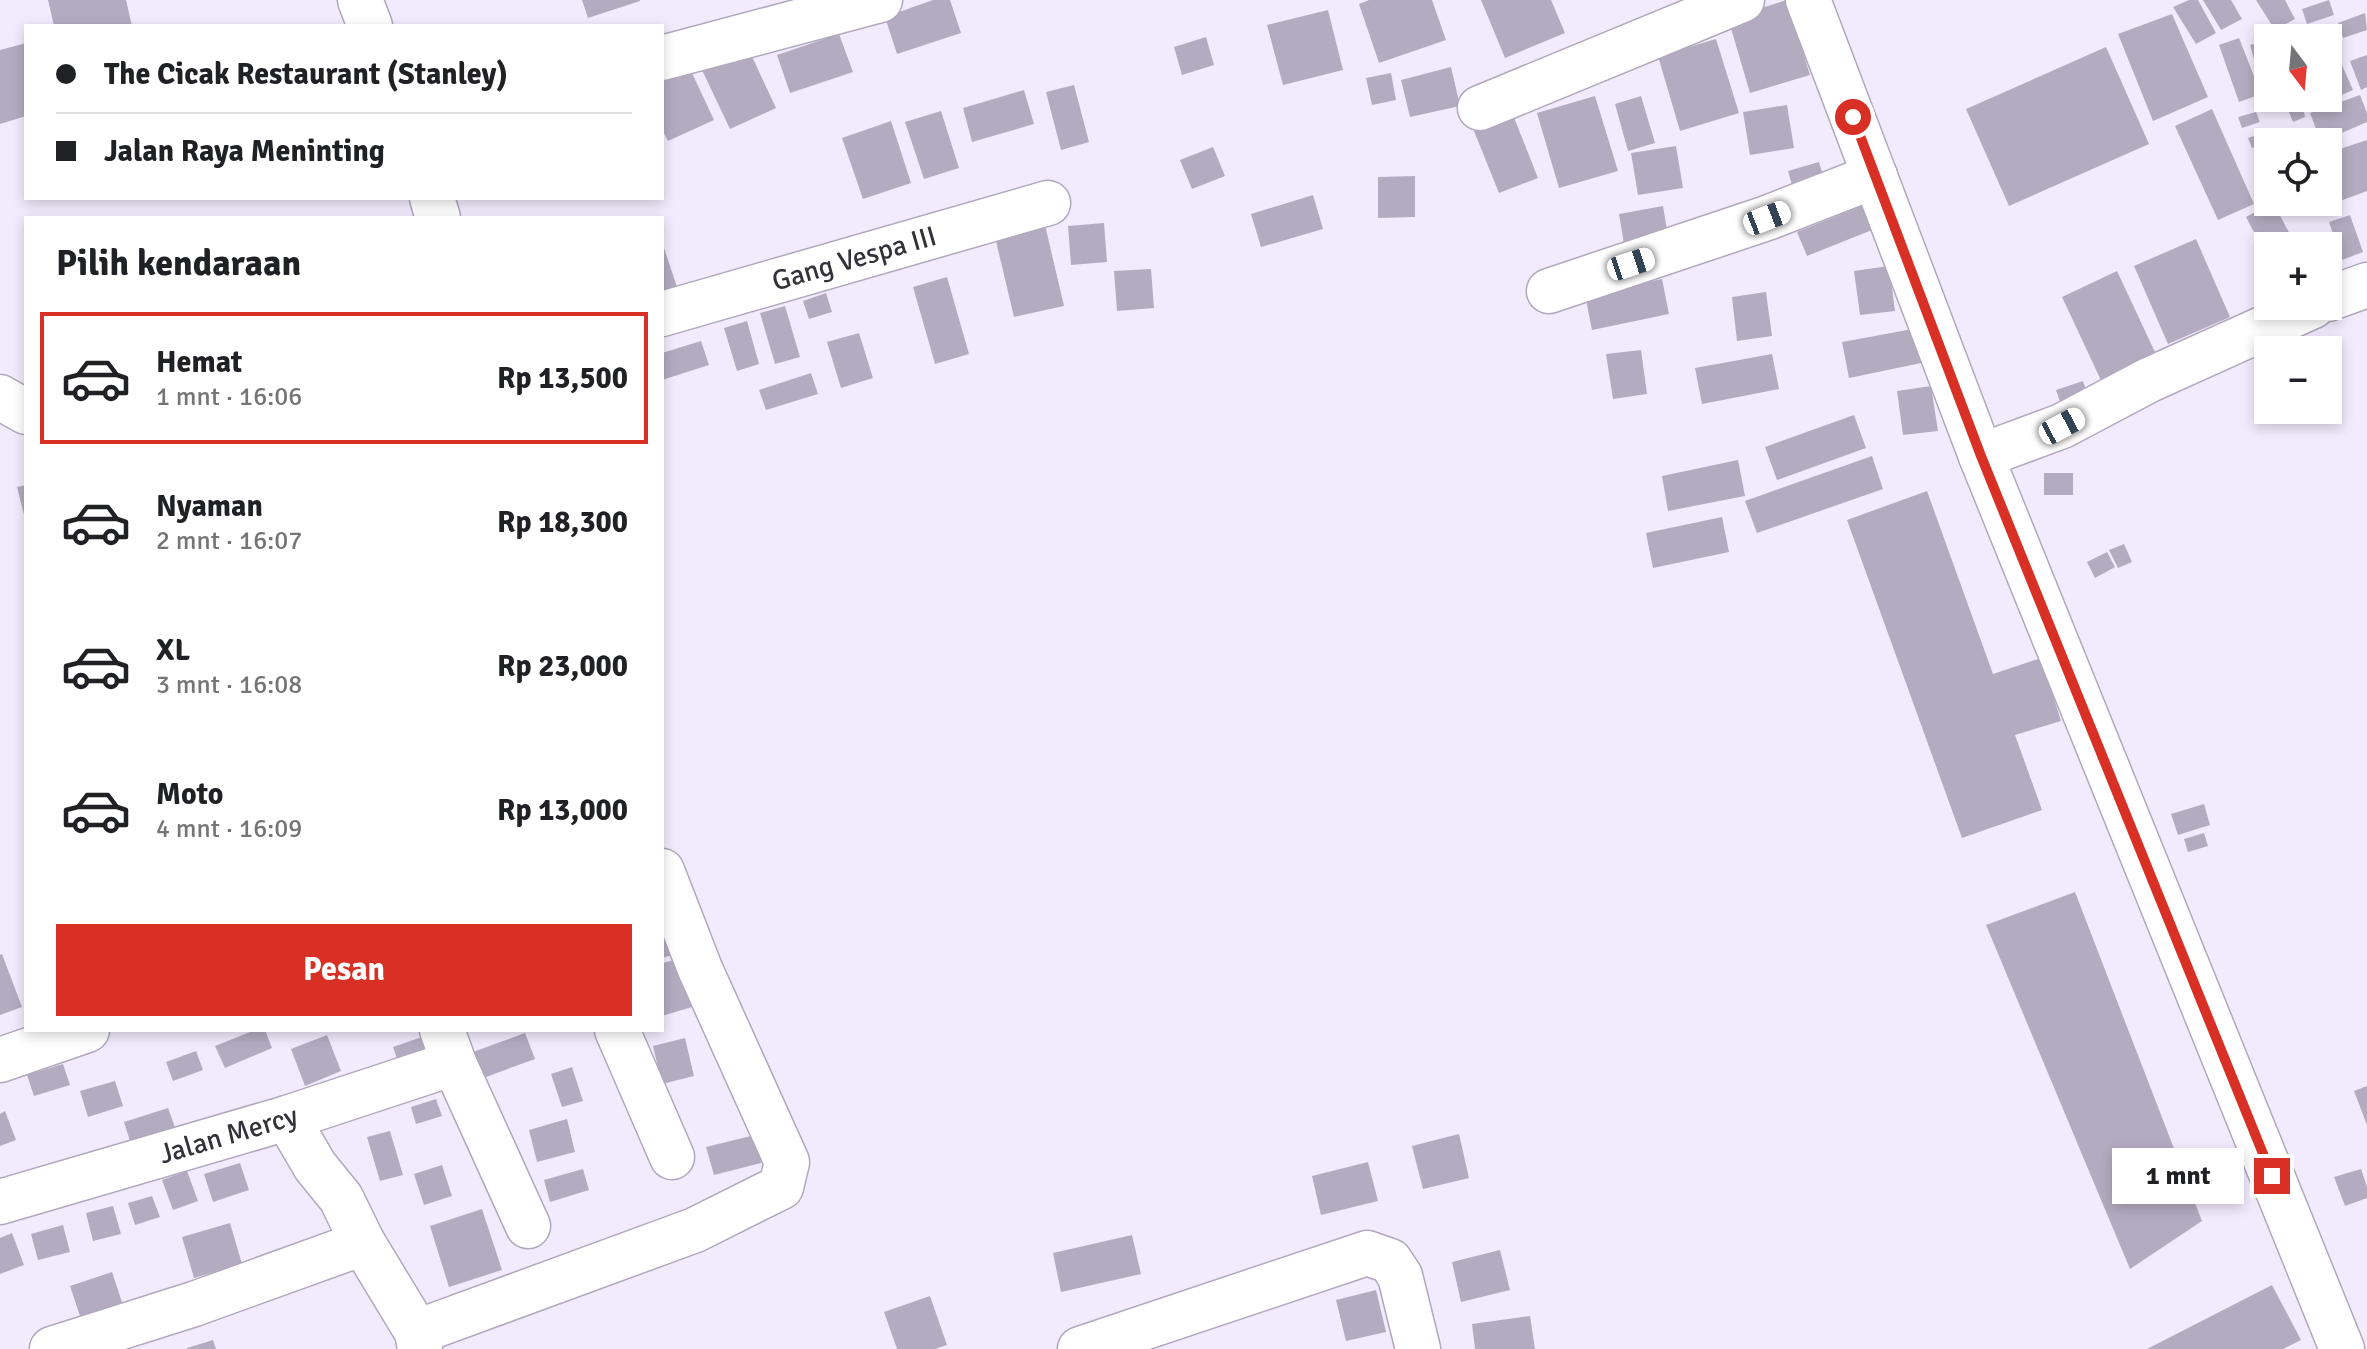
<!DOCTYPE html>
<html lang="id">
<meta charset="utf-8">
<style>
body{margin:0;font-family:Signika,sans-serif;background:#f2f2f2;color:#202124;height:100vh;display:flex;flex-direction:column;font-size:30px;white-space:nowrap}
*{box-sizing:border-box;margin:0}
p{font-size:26px;color:#757577}
.icon{flex:none;width:44px;height:44px;fill:none;stroke:currentColor;stroke-width:2;stroke-linecap:round;stroke-linejoin:round}
.map{position:relative;flex:1;overflow:hidden}
.side{position:absolute;left:24px;top:216px;width:640px;height:816px;display:flex;flex-direction:column;background:#fff;border-radius:0px;box-shadow:0 4px 12px #0003}
.side>*{flex:none}
.banner{position:absolute;left:24px;top:24px;width:640px;height:176px;border-radius:0px;box-shadow:0 4px 12px #0003;display:grid;align-content:center;height:176px;padding:0 32px;background:#fff}
.needle{width:52px;rotate:164deg}
.fabs{position:absolute;left:2254px;top:24px;display:grid;gap:16px}
.fabs a{display:grid;place-items:center;width:88px;height:88px;border-radius:0px;background:#fff;box-shadow:0 4px 12px #0003;font-size:40px}
.end{position:absolute;width:36px;height:36px;margin:-18px;border:10px solid #d93025;background:#fff;box-shadow:0 0 0 4px #fff}
.from{border-radius:50%}
.bubble{position:absolute;height:56px;border-radius:0px;background:#fff;box-shadow:0 4px 12px #0003;font-size:26px;font-weight:800;line-height:56px;text-align:center}
.car{position:absolute;width:24px;height:48px;margin:-24px -12px;border-radius:10px;box-shadow:0 0 6px 2px #0007;background:linear-gradient(#fff 24%,#345 0 40%,#fff 0 76%,#345 0 86%,#fff 0)}
.banner b{display:flex;align-items:center;gap:28px;height:76px;font-size:30px}
.banner b+b{border-top:2px solid #e0e0e0}
.banner i{width:20px;height:20px;background:#202124}
ul{padding:0;list-style:none}
li{display:flex;align-items:center;gap:24px;height:132px;margin:0 16px 12px;padding:0 16px;border:4px solid transparent;border-radius:0px}
li div{flex:1}
li b{display:block;font-size:30px}
li em{font-style:normal;font-weight:800}
li.on{border-color:#d93025}
li>.icon{width:72px;height:72px;stroke-width:1.5}
h2{padding:0 32px;font-size:36px;line-height:96px}
.primary-button{display:flex;gap:16px;margin-top:auto;padding:16px 32px}
.primary-button a{flex:1;height:92px;border-radius:0px;background:#d93025;color:#fff;font-size:32px;font-weight:800;line-height:92px;text-align:center}
.map>svg:first-child{display:block}
.building{fill:#b3acc1}
.lines{fill:none;stroke-linecap:round;stroke-linejoin:round}
.minor-casing{stroke:#b0a9be;stroke-width:47}
.highway-casing{stroke:#b0a9be;stroke-width:47}
.minor{stroke:#fff;stroke-width:44}
.highway{stroke:#fff;stroke-width:44}
.route{stroke:#d93025;stroke-width:10}
.labels{text-anchor:middle;dominant-baseline:central;stroke-width:8;stroke-linejoin:round;paint-order:stroke}
.street-label{font-size:28px;fill:#34313a;stroke:#f2ebfd}
</style>
<div class="map">
<svg width="2367" height="1349" viewBox="0 0 2367 1349">
<rect width="100%" height="100%" fill="#f2ebfd"/>
<g class="building">
<polygon points="48,0 126,0 132,26 54,26"/>
<polygon points="582,0 640,0 640,1 588,18"/>
<polygon points="933,0 950,0 961,33 897,54 885,17"/>
<polygon points="1369,0 1432,0 1446,40 1379,63 1359,4"/>
<polygon points="1481,0 1551,0 1565,33 1505,58"/>
<polygon points="1787,0 1810,75 1750,93 1728,18"/>
<polygon points="2189,0 2198,0 2216,33 2196,44 2173,7"/>
<polygon points="2203,0 2231,0 2242,19 2221,30"/>
<polygon points="2256,0 2285,0 2295,19 2275,30"/>
<polygon points="2329,0 2334,15 2307,24 2302,9"/>
<polygon points="1328,10 1343,70 1283,85 1267,25"/>
<polygon points="2365,13 2367,30 2343,38 2338,23"/>
<polygon points="2172,14 2208,97 2153,121 2118,34"/>
<polygon points="839,34 853,72 790,93 777,55"/>
<polygon points="1206,37 1214,65 1182,75 1174,47"/>
<polygon points="2239,38 2261,94 2239,102 2219,45"/>
<polygon points="1716,39 1739,113 1680,131 1658,56"/>
<polygon points="2266,40 2268,62 2256,66 2250,45"/>
<polygon points="26,43 26,116 0,124 0,50"/>
<polygon points="747,46 776,108 730,129 701,68"/>
<polygon points="2106,47 2149,144 2009,206 1966,109"/>
<polygon points="2328,50 2334,68 2342,65 2353,90 2304,112 2305,117 2293,122 2286,105 2299,98 2328,98"/>
<polygon points="2367,55 2367,87 2361,90 2350,61"/>
<polygon points="685,58 714,120 668,141 662,129 662,69"/>
<polygon points="1451,67 1460,106 1410,117 1401,80"/>
<polygon points="2268,68 2268,90 2266,91 2260,70"/>
<polygon points="1391,73 1396,100 1372,105 1366,78"/>
<polygon points="1074,85 1089,142 1061,150 1046,92"/>
<polygon points="1024,90 1034,124 972,142 963,108"/>
<polygon points="2360,95 2367,113 2367,122 2321,142 2310,113"/>
<polygon points="1595,96 1618,171 1559,188 1537,113"/>
<polygon points="1641,96 1655,143 1628,151 1615,104"/>
<polygon points="1787,105 1794,148 1750,155 1743,112"/>
<polygon points="2212,109 2254,204 2218,220 2175,126"/>
<polygon points="941,111 959,168 924,179 905,122"/>
<polygon points="2256,112 2260,122 2242,128 2238,117"/>
<polygon points="1513,115 1538,178 1499,193 1474,131"/>
<polygon points="891,121 911,183 863,199 842,138"/>
<polygon points="2309,130 2313,142 2293,142 2291,137"/>
<polygon points="2266,132 2270,142 2252,148 2248,138"/>
<polygon points="2367,140 2367,191 2340,201 2328,166 2328,153"/>
<polygon points="1676,146 1683,188 1638,195 1631,153"/>
<polygon points="1213,147 1225,176 1192,189 1180,160"/>
<polygon points="2268,153 2268,165 2261,167 2258,156"/>
<polygon points="1819,162 1825,183 1794,192 1788,171"/>
<polygon points="1415,176 1415,217 1378,218 1378,177"/>
<polygon points="1313,195 1323,229 1261,247 1251,214"/>
<polygon points="2273,202 2296,246 2268,246 2268,259 2246,217"/>
<polygon points="1867,204 1877,228 1807,256 1797,232"/>
<polygon points="1663,206 1670,248 1626,256 1619,214"/>
<polygon points="2350,215 2363,252 2342,260 2329,222"/>
<polygon points="1104,223 1107,262 1071,265 1068,226"/>
<polygon points="1045,225 1064,306 1014,317 995,237"/>
<polygon points="2196,239 2230,317 2168,344 2134,266"/>
<polygon points="662,242 677,287 662,292"/>
<polygon points="1889,266 1895,311 1860,315 1854,271"/>
<polygon points="1151,269 1154,308 1117,311 1114,271"/>
<polygon points="2117,271 2161,365 2106,391 2062,297"/>
<polygon points="947,277 969,354 935,364 913,287"/>
<polygon points="1662,279 1669,314 1592,330 1585,295"/>
<polygon points="1766,292 1772,336 1737,341 1732,297"/>
<polygon points="826,293 832,312 809,319 803,301"/>
<polygon points="785,306 800,357 775,364 760,313"/>
<polygon points="747,321 759,364 737,371 724,328"/>
<polygon points="1918,328 1926,362 1849,378 1842,342"/>
<polygon points="859,333 873,378 841,388 827,342"/>
<polygon points="701,341 709,365 662,380 662,353"/>
<polygon points="1641,350 1647,394 1613,399 1606,354"/>
<polygon points="1772,354 1779,389 1702,404 1695,368"/>
<polygon points="811,373 818,394 766,410 759,390"/>
<polygon points="2083,381 2089,399 2062,408 2056,390"/>
<polygon points="1931,386 1938,431 1903,435 1897,391"/>
<polygon points="1854,415 1866,448 1777,480 1765,447"/>
<polygon points="1872,456 1883,489 1757,533 1745,501"/>
<polygon points="1738,460 1745,496 1668,511 1662,476"/>
<rect x="2044" y="473" width="29" height="22"/>
<polygon points="26,485 26,519 25,519 17,487"/>
<polygon points="1927,491 1993,674 2041,658 2061,721 2015,735 2042,810 1962,838 1847,520"/>
<polygon points="1722,517 1729,552 1653,568 1646,533"/>
<polygon points="2124,544 2132,562 2118,568 2109,550"/>
<polygon points="2107,552 2115,567 2095,578 2087,562"/>
<polygon points="2204,804 2210,825 2178,835 2171,814"/>
<polygon points="2204,833 2208,846 2188,852 2184,839"/>
<polygon points="2075,892 2202,1221 2130,1269 1986,925"/>
<polygon points="662,909 676,954 662,958"/>
<polygon points="2,954 22,1007 0,1015 0,955"/>
<polygon points="678,959 692,1007 662,1016 662,963"/>
<polygon points="255,1030 265,1030 272,1048 225,1068 215,1046"/>
<polygon points="525,1033 535,1059 472,1082 462,1056"/>
<polygon points="327,1035 341,1071 305,1086 291,1049"/>
<polygon points="422,1037 432,1066 403,1076 393,1047"/>
<polygon points="685,1038 694,1076 662,1084 653,1046"/>
<polygon points="196,1051 203,1070 173,1081 166,1062"/>
<polygon points="63,1064 70,1085 34,1096 27,1075"/>
<polygon points="572,1067 583,1101 562,1107 551,1074"/>
<polygon points="115,1081 123,1106 88,1117 80,1091"/>
<polygon points="2367,1086 2367,1125 2354,1091"/>
<polygon points="436,1099 442,1116 416,1124 411,1107"/>
<polygon points="168,1108 176,1130 131,1144 124,1122"/>
<polygon points="5,1111 16,1140 0,1146 0,1114"/>
<polygon points="567,1119 575,1152 537,1162 529,1130"/>
<polygon points="390,1131 403,1175 380,1181 367,1137"/>
<polygon points="1459,1134 1469,1178 1423,1189 1412,1146"/>
<polygon points="755,1135 761,1163 714,1175 706,1147"/>
<polygon points="1368,1162 1378,1201 1321,1215 1312,1176"/>
<polygon points="240,1163 249,1190 213,1202 204,1174"/>
<polygon points="442,1165 452,1196 424,1205 414,1174"/>
<polygon points="583,1169 589,1190 550,1202 544,1180"/>
<polygon points="2361,1169 2367,1187 2367,1198 2345,1206 2334,1177"/>
<polygon points="187,1171 198,1201 173,1210 162,1180"/>
<polygon points="152,1196 160,1217 135,1225 128,1203"/>
<polygon points="113,1206 121,1234 93,1241 86,1213"/>
<polygon points="482,1209 502,1270 449,1287 430,1226"/>
<polygon points="230,1223 242,1264 194,1278 182,1237"/>
<polygon points="63,1225 70,1252 38,1260 31,1234"/>
<polygon points="12,1233 24,1265 0,1274 0,1238"/>
<polygon points="1132,1235 1141,1274 1061,1292 1053,1253"/>
<polygon points="1500,1250 1510,1290 1461,1302 1452,1262"/>
<polygon points="112,1272 125,1311 83,1325 70,1286"/>
<polygon points="2272,1285 2301,1340 2283,1349 2147,1349"/>
<polygon points="1376,1290 1386,1332 1346,1341 1336,1300"/>
<polygon points="930,1296 947,1345 935,1349 897,1349 884,1312"/>
<polygon points="1530,1316 1535,1349 1475,1349 1472,1324"/>
<polygon points="213,1340 216,1349 187,1349 187,1348"/>
</g>
<g class="lines">
<g class="minor-casing">
<g id="minor">
<polyline points="360,0 370,26"/>
<polyline points="662,58 880,0"/>
<polyline points="1480,108 1742,0"/>
<polyline points="432,198 438,218"/>
<polyline points="1549,291 1767,218 1875,176"/>
<polyline points="2328,299 2367,285"/>
<path id="s1" d="M662,314L1048,203"/>
<polyline points="0,397 26,412"/>
<polyline points="1981,456 2062,426 2149,380 2313,306"/>
<polyline points="442,1030 454,1063 528,1226"/>
<polyline points="617,1030 672,1157"/>
<polyline points="0,1060 87,1030"/>
<polyline points="287,1118 315,1166 341,1198 363,1243 417,1332 420,1349"/>
<path id="s2" d="M0,1202L287,1118L454,1063"/>
<polyline points="417,1332 695,1230 781,1187 787,1162 700,969 662,871"/>
<polyline points="52,1349 194,1304 363,1243"/>
<polyline points="1080,1349 1367,1253 1390,1261 1400,1276 1418,1349"/>
</g>
</g>
<g class="highway-casing">
<polyline id="highway" points="1808,0 1981,456 2342,1349"/>
</g>
<use href="#minor" class="minor"/>
<use href="#highway" class="highway"/>
</g>
<g class="lines">
<polyline class="route" points="1853,117 1981,456 2272,1176"/>
</g>
<g class="labels">
<g class="street-label">
<text stroke="none"><textPath href="#s1" startOffset="200">Gang Vespa III</textPath></text>
<text stroke="none"><textPath href="#s2" startOffset="238">Jalan Mercy</textPath></text>
</g>
</g>
</svg>
<div class="fabs">
<a><svg class="needle" viewBox="-14 -14 28 28"><path d="M0-13l5 13h-10z" fill="#e53935"/><path d="M0 13l5-13h-10z" fill="#757577"/></svg></a>
<a><svg class="icon" aria-label="locate" viewBox="0 0 24 24"><circle cx="12" cy="12" r="6"/><path d="M12 2v4M12 18v4M2 12h4M18 12h4"/></svg></a>
<a>+</a>
<a>−</a>
</div>
<i class="end from" style="left:1853px;top:117px"></i>
<i class="end" style="left:2272px;top:1176px"></i>
<div class="bubble" style="left:2112px;top:1148px;width:132px">1 mnt</div>
<i class="car" style="left:1767px;top:218px;rotate:69deg"></i>
<i class="car" style="left:1631px;top:264px;rotate:72deg"></i>
<i class="car" style="left:2062px;top:426px;rotate:62deg"></i>
<div class="banner">
<b><i class="from"></i>The Cicak Restaurant (Stanley)</b>
<b><i></i>Jalan Raya Meninting</b>
</div>
<section class="side">
<h2>Pilih kendaraan</h2>
<ul>
<li class="on"><svg class="icon" aria-label="car" viewBox="0 0 24 24"><path d="M5 17H2v-5l4-1 3-4h7l3 4 3 1v5h-3M9 17h6M6 11h13"/><circle cx="7" cy="17" r="2"/><circle cx="17" cy="17" r="2"/></svg><div><b>Hemat</b><p>1 mnt · 16:06</p></div><em>Rp 13,500</em></li>
<li><svg class="icon" aria-label="car" viewBox="0 0 24 24"><path d="M5 17H2v-5l4-1 3-4h7l3 4 3 1v5h-3M9 17h6M6 11h13"/><circle cx="7" cy="17" r="2"/><circle cx="17" cy="17" r="2"/></svg><div><b>Nyaman</b><p>2 mnt · 16:07</p></div><em>Rp 18,300</em></li>
<li><svg class="icon" aria-label="car" viewBox="0 0 24 24"><path d="M5 17H2v-5l4-1 3-4h7l3 4 3 1v5h-3M9 17h6M6 11h13"/><circle cx="7" cy="17" r="2"/><circle cx="17" cy="17" r="2"/></svg><div><b>XL</b><p>3 mnt · 16:08</p></div><em>Rp 23,000</em></li>
<li><svg class="icon" aria-label="car" viewBox="0 0 24 24"><path d="M5 17H2v-5l4-1 3-4h7l3 4 3 1v5h-3M9 17h6M6 11h13"/><circle cx="7" cy="17" r="2"/><circle cx="17" cy="17" r="2"/></svg><div><b>Moto</b><p>4 mnt · 16:09</p></div><em>Rp 13,000</em></li>
</ul>
<div class="primary-button"><a>Pesan</a></div>
</section>
</div>
